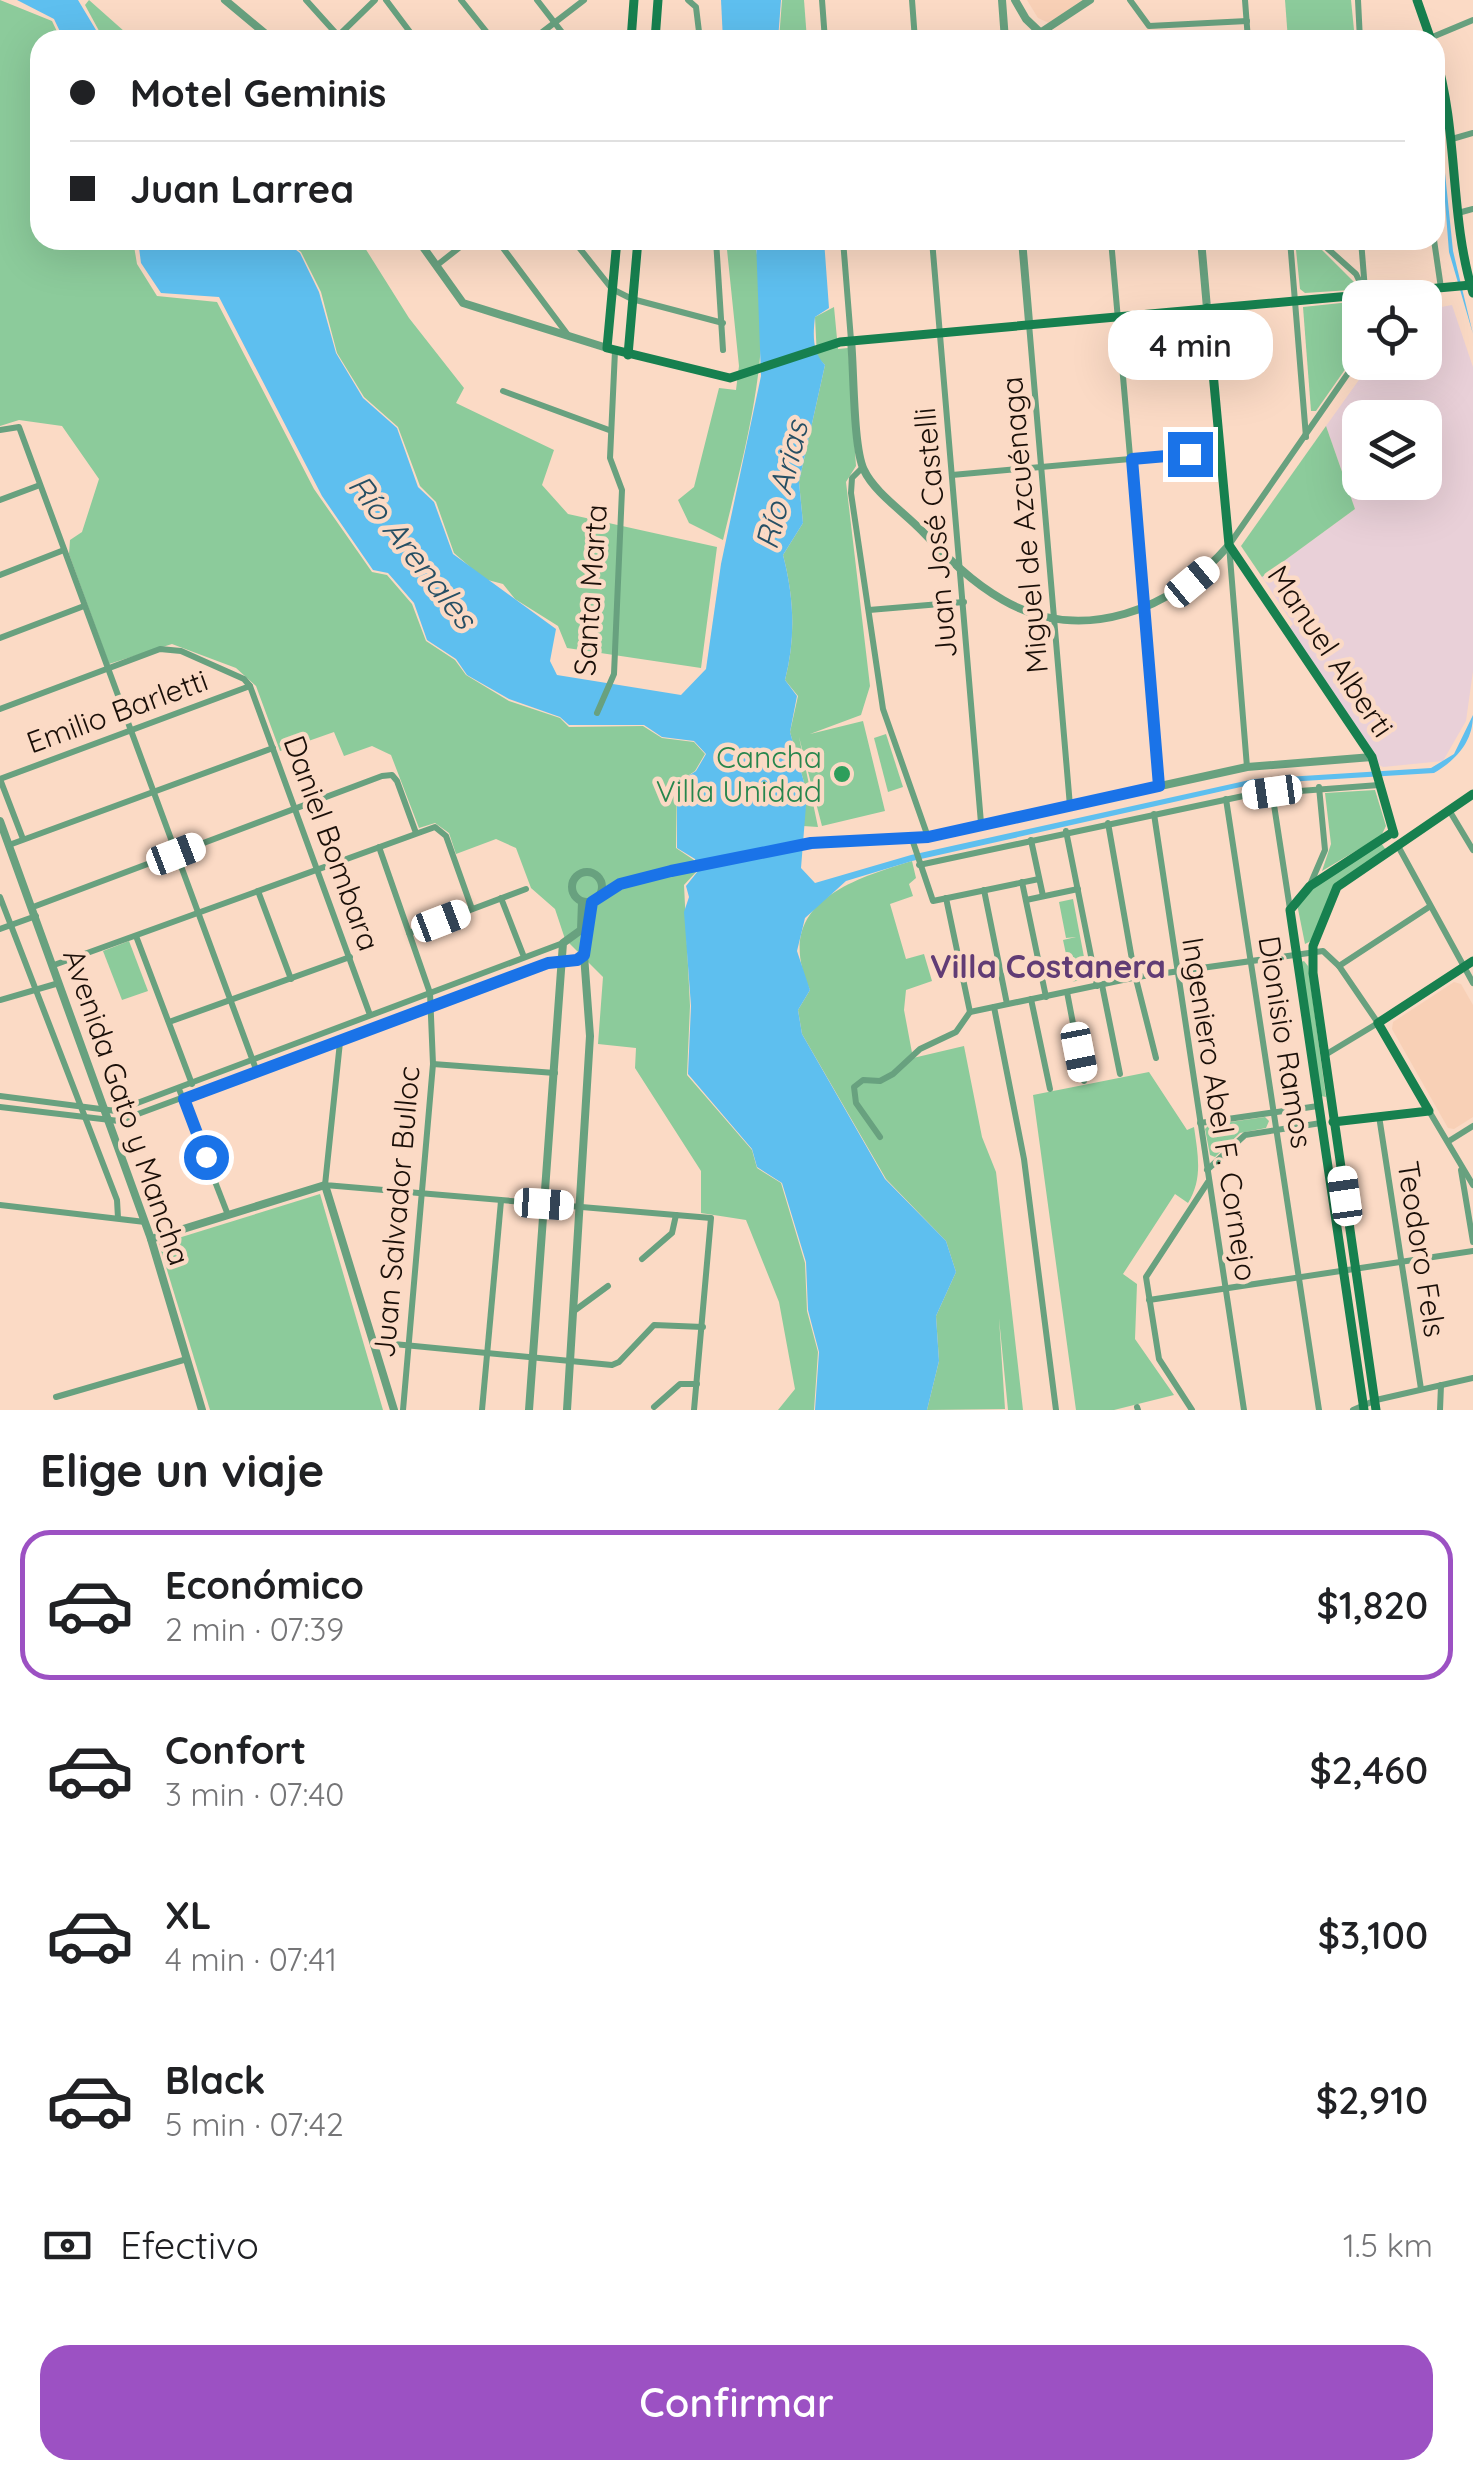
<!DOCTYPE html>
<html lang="es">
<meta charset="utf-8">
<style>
body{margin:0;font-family:Quicksand,sans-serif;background:#f6f6f6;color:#202124;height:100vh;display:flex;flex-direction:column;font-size:38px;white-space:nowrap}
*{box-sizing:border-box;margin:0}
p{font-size:32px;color:#757577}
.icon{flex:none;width:55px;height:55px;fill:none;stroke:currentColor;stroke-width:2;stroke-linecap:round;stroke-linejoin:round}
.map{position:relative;height:1410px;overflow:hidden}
.side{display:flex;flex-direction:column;background:#fff;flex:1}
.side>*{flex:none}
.top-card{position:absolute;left:30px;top:30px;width:1415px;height:220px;border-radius:30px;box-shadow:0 10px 40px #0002;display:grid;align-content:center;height:220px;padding:0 40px;background:#fff}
.buttons{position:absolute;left:1342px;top:280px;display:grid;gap:20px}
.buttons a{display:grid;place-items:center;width:100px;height:100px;border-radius:20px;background:#fff;box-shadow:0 10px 40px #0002;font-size:50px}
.end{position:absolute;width:45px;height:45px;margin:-22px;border:12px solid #1a73e8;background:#fff;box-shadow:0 0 0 5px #fff}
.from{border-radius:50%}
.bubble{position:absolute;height:70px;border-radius:30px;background:#fff;box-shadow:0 10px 40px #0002;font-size:32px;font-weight:600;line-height:70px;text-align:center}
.car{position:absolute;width:30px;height:60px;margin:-30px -15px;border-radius:12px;box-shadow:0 0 8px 2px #0007;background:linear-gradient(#fff 24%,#345 0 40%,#fff 0 76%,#345 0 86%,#fff 0)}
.top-card b{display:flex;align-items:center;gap:35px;height:95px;font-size:38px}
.top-card b+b{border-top:2px solid #e0e0e0}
.top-card i{width:25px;height:25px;background:#202124}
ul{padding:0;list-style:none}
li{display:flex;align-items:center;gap:30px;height:150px;margin:0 20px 15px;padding:0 20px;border:5px solid transparent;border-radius:30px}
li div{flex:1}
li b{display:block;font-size:38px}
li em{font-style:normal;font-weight:600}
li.on{border-color:#9c51c3}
li>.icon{width:90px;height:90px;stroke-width:1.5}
h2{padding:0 40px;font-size:45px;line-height:120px}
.pay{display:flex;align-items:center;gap:25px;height:110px;padding:0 40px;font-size:38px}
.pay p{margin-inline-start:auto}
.action{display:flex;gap:20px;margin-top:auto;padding:20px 40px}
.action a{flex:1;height:115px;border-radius:30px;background:#9c51c3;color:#fff;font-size:40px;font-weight:600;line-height:115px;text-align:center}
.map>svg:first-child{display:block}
.built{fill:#f8d0b6}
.industrial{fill:#e9d0d8;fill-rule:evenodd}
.green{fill:#8ccb9b}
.water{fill:#5ebfef}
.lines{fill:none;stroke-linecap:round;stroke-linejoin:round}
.minor{stroke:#68a17f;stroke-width:6}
.tertiary{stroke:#68a17f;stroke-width:8}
.secondary{stroke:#17804f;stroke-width:9}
.route{stroke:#1a73e8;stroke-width:12}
.leisure-dot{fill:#2e9e5b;stroke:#fbdac5;stroke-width:4}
.labels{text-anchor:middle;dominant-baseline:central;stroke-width:9;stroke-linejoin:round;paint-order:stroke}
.street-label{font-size:30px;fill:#1a0f08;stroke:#fbdac5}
.leisure-label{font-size:30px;fill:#27864d;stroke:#fbdac5;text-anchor:end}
.water-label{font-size:32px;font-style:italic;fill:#264f64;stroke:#fbdac5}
.neighbourhood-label{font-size:32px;font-weight:bold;fill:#613c75;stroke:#fbdac5}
</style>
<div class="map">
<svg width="1473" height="1410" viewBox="0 0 1473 1410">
<rect width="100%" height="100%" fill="#fbdac5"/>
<g class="built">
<polygon points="1027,0 1084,0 1049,23 1038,18"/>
<polygon points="1454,982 1461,984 1473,1005 1473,1117 1454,1129 1448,1128 1392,1029 1393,1022"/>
</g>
<path class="industrial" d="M1452,305L1473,367V671L1466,721L1443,761L1383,767L1375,763L1288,629L1293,624L1262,577L1355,509L1326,426L1371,363L1425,362V310ZM1360,418H1425V482H1360Z"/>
<g class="green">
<polygon points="0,0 52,21 61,40 40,40 40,240 133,240 137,264 157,296 217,302 314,489 372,572 387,575 412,604 426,641 455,660 466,675 509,701 560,718 569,727 643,726 662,738 694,742 705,754 695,771 677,783 676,848 694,860 697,871 684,885 690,1006 687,1075 752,1150 757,1168 781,1183 805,1263 807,1311 818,1352 814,1410 778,1410 795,1389 779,1302 746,1220 701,1213 701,1171 635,1068 636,1048 598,1044 603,977 565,939 555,909 531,888 516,848 496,839 456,854 449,833 435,823 419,828 391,755 372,746 344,756 334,732 280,751 256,686 236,668 172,644 109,664 69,554 70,540 82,532 99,479 62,426 19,420 0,426"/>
<polygon points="89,0 134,40 104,40 85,5"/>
<polygon points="782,0 804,0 807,40 779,40"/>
<polygon points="1285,0 1351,0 1355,40 1288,40"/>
<polygon points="285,240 360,240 409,318 464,388 456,403 554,450 542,485 568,514 717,547 701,668 567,648 558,626 515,599 503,584 484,579 454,553 436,502 420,486 398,427 364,397 337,353 321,292 301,252"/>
<path d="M726,240H754C777,340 746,444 723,540L689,523L678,500L694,487L719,388L736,390L739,366Z"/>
<polygon points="1295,240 1312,240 1357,285 1351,290 1305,293 1300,289"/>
<polygon points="1360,301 1360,348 1316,411 1311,411 1303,307"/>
<path d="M834,307L838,349L848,348L856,466L846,482L870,686L861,715L810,734L863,721L885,811L822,826L799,737L818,827L803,826L807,793L790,732L798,696L785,680C796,638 794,597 783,555L803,523L799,482L825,365L817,357L815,317Z"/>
<polygon points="1326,426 1355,509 1262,577 1241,546"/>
<polygon points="886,734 903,787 888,792 874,738"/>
<polygon points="1375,790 1386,826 1381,836 1322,871 1331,844 1325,793"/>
<polygon points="1381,843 1386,850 1333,888 1313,940 1305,944 1297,904 1305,894"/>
<path d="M912,861L916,878L909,884L913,896L890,904L906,959L924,954L932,981L906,990L904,1010L913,1058L964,1046L982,1137L996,1172L1023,1410H1008L999,1318L1005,1409L927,1410L939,1361L936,1316L956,1272L946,1241L886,1179L802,1034L798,1010L810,990C772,906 846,881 912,861Z"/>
<polygon points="1073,899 1088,978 1072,982 1063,940 1076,937 1066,938 1059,902"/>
<polygon points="129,941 148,991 122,1000 103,951"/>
<polygon points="1304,961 1308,966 1326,1097 1321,1096 1301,962"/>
<path d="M1149,1072L1187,1130L1194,1127C1198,1155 1203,1179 1188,1203L1175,1194L1123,1274L1137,1284L1135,1339L1174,1395L1114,1410H1076L1033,1095Z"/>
<polygon points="1265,1117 1269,1121 1266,1128 1240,1133 1215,1157 1210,1155 1205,1129 1209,1125"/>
<polygon points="320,1194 383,1410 210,1410 159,1244"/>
</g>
<g class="water">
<polygon points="17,0 78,0 102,40 64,40 54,19"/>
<polygon points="721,0 781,0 778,40 723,40"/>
<polygon points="1435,75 1453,251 1473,334 1449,252"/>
<path d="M138,240H283L300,253L319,292L336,353L363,398L397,428L418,487L434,502L453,554L556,629L550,661L557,675L681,695L706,669L721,564L761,376L756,240H824L829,308L815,317C813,335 812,352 825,365L799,482L803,523L783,555C794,597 796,638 785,680L797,696L790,732L807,793L801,868L815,883L911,855L1254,779L1431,768L1454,754L1473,715C1473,742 1456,760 1434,773L1254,784L912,861L846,881L805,918L797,951L810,990L798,1010L802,1034L885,1179L946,1241L956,1272L936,1316L939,1361L927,1410H815L819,1352L808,1310L806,1262L782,1183L757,1167L752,1149L688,1074L691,1006L684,912L689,897L686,886L698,871L695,859L677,848V783L696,771L706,754L694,741L662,737L644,725H569L560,717L509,699L467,675L456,659L427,640L414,603L388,573L373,570L322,496L219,297L161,293L141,263Z"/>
</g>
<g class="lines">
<g class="minor">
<polyline points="306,0 342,40"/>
<polyline points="386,0 416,40"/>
<polyline points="461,0 493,40"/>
<polyline points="537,0 568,40"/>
<polyline points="688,0 696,7 700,40"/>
<polyline points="822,0 825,40"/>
<polyline points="912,0 915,40"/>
<polyline points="1130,0 1149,26 1247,21"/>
<polyline points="1245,0 1248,40"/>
<polyline points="1358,0 1360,40"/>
<polyline points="1430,38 1473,20"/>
<polyline points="334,40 375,0"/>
<polyline points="532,40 584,0"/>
<polyline points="1452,139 1473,133"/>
<polyline points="1458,213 1473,209"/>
<polyline points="497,240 568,335"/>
<polyline points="573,240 612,289 632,299 723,323"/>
<polyline points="716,240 723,350"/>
<polyline points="843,240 851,340"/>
<polyline points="932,240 981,823"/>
<polyline points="1111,240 1159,786"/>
<polyline points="1290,240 1306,437"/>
<polyline points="1318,240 1356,274 1366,295"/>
<polyline points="1361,240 1365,290"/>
<polyline points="1434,240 1441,288"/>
<polyline points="436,266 469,240"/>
<polyline points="1029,324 1070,806"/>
<polyline points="503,391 609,430"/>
<polyline points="0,430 19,427 257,1072"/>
<polyline points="862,468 852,478 851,493 883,709 928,837"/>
<polyline points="952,475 1219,451"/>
<polyline points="0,500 40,485"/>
<polyline points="0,575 64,550"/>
<polyline points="869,610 964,602"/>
<polyline points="0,638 84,606"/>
<polyline points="0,709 160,649 181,651 244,679 250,686 370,1015"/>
<polyline points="597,713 614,674 622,490 610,458 615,351"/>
<polyline points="1247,767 1229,545 1360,356"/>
<polyline points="0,779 250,686"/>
<polyline points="0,779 23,839"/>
<polyline points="1272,792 1290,909"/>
<polyline points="1226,799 1319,1410"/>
<polyline points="1449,810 1473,850"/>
<polyline points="1154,814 1244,1410"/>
<polyline points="1108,823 1134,971 1156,1058"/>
<polyline points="1066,831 1097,986"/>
<polyline points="912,839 933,901 1039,879"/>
<polyline points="1031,840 1043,896"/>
<polyline points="9,845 273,748"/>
<polyline points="1398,846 1473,983"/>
<polyline points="379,847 430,993 433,1064 403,1410"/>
<polyline points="919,865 1248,795 1379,785"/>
<polyline points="1022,882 1046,997"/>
<polyline points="1310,885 1325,850 1319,787"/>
<polyline points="984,890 1007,1004"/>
<polyline points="258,891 291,979"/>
<polyline points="0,897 117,1200 118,1218"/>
<polyline points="501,898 524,957"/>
<polyline points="946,898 970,1012"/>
<polyline points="1026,900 1078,889"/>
<polyline points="33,907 382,776 392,775 397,781 416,833"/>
<polyline points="0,929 36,916"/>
<polyline points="409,933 526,889"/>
<polyline points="136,936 192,1084"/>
<polyline points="54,965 435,827 446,836 472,909"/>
<polyline points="1339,966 1429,907"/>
<polyline points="1102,985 1120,1074"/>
<polyline points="1067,992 1084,1081"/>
<polyline points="1031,999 1050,1089"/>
<polyline points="0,1000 59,983"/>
<polyline points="994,1007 1024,1159 1056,1410"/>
<polyline points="970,1012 1137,977 1323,951 1339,966 1378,1023 1325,1055"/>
<polyline points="169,1022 350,957"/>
<polyline points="340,1042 325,1185 711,1218 694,1410"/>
<polyline points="433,1064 555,1073"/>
<polyline points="179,1089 228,1215"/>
<polyline points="0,1096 116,1111 563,943"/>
<polyline points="0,1107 119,1121 547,963 577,960 584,955"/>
<polyline points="1429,1111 1473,1185"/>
<polyline points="1379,1116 1421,1389"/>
<polyline points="1200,1123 1318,1106"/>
<polyline points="880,1137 856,1103 854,1087 863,1080 880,1081 893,1074 920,1049 956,1032 970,1012"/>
<polyline points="1449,1141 1473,1126"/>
<polyline points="1207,1170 1245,1135 1321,1123"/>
<polyline points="1461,1170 1473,1242"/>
<polyline points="0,1205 145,1222"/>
<polyline points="642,1259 672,1233 676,1215"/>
<polyline points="1149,1300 1473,1251"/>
<polyline points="574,1311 608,1286"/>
<polyline points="373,1342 612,1365 619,1362 654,1325 703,1327"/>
<polyline points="56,1397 187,1359"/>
<polyline points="654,1407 680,1384 697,1384"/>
<polyline points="1137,1407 1138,1410"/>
<polyline points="482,1410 501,1201"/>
<polyline points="1192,1410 1159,1359 1146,1277 1208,1182"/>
<polyline points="1353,1410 1376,1400 1473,1378"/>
<polyline points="1440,1410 1441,1385"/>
</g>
<g class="tertiary">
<polyline points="225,0 273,40"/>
<polyline points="1002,0 1005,40"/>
<polyline points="1015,0 1026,19 1048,40"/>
<polyline points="1040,33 1090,0"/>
<polyline points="418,240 463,303 607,348"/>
<polyline points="1022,240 1029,322"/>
<polyline points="1201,240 1207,308"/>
<path d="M851,340C854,369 853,448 864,470C874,492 905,513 922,531C947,557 971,582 1003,600C1082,646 1174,609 1229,545"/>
<polyline points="0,821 151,1239 202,1410"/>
<circle cx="587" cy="887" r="15"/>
<polyline points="600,895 620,883 811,843 928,837 1247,767 1372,757"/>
<polyline points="151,1239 325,1185 394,1410"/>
<polyline points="529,1410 563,943 581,930 582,902"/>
<polyline points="567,1410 590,1036 584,955 592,902"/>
</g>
<g class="secondary">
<polyline points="1417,0 1431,40"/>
<polyline points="631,40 634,0"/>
<polyline points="655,40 658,0"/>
<path d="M1435,54C1459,133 1449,215 1473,293"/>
<polyline points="617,240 607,348 730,378 840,342 1471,285"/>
<polyline points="1207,308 1229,545 1372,757 1394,834"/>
<polyline points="628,355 638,240"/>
<polyline points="1333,1122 1429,1111 1378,1023 1473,961"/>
<polyline points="1364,1410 1290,910 1310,886 1393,832"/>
<polyline points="1376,1410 1313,973 1313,946 1337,887 1473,794"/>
</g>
</g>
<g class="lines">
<polyline class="route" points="206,1157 184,1099 548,963 577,960 584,955 592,902 620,884 671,871 811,843 928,837 1159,786 1132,459 1190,454"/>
</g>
<circle class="leisure-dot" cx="842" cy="774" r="10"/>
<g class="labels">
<g class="street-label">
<text transform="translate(1024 525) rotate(-95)">Miguel de Azcuénaga</text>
<text transform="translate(935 533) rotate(-95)">Juan José Castelli</text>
<text transform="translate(590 590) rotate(-86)">Santa Marta</text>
<text transform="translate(1331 651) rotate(56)">Manuel Alberti</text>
<text transform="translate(117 711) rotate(-20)">Emilio Barletti</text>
<text transform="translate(332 843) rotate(70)">Daniel Bombara</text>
<text transform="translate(1286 1042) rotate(81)">Dionisio Ramos</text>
<text transform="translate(127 1107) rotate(71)">Avenida Gato y Mancha</text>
<text transform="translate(1220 1109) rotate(81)">Ingeniero Abel F. Cornejo</text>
<text transform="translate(396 1212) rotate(-85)">Juan Salvador Bulloc</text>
<text transform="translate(1422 1249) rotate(81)">Teodoro Fels</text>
</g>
<g class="leisure-label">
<text x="822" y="757">Cancha<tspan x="822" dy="34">Villa Unidad</tspan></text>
</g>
<g class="water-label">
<text transform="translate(781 485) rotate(-76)">Río Arias</text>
<text transform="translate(413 551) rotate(52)">Río Arenales</text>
</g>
<g class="neighbourhood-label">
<text x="1048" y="966">Villa Costanera</text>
</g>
</g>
</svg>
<div class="buttons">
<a><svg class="icon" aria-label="locate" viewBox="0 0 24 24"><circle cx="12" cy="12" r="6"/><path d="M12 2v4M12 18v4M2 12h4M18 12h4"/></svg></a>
<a><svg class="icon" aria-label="layers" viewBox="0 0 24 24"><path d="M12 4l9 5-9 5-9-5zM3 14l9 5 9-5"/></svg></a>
</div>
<i class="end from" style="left:206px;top:1157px"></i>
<i class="end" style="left:1190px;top:454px"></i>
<div class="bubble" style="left:1108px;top:310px;width:165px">4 min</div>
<i class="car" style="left:1192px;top:582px;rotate:50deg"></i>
<i class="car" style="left:1272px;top:792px;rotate:262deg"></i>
<i class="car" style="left:176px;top:854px;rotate:69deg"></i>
<i class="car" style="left:441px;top:921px;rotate:69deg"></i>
<i class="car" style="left:1079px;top:1052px;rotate:169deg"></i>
<i class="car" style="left:1345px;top:1196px;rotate:352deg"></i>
<i class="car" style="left:544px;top:1204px;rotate:94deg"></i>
<div class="top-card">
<b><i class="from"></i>Motel Geminis</b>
<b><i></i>Juan Larrea</b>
</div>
</div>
<section class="side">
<h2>Elige un viaje</h2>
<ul>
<li class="on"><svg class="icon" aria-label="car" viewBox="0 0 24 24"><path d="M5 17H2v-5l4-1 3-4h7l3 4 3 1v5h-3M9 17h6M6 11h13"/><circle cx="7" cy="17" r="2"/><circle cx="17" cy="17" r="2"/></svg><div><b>Económico</b><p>2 min · 07:39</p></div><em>$1,820</em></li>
<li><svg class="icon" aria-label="car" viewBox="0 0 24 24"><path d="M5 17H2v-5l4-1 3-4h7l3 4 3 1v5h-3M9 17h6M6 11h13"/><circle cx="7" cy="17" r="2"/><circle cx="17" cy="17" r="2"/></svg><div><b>Confort</b><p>3 min · 07:40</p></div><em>$2,460</em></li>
<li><svg class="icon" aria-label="car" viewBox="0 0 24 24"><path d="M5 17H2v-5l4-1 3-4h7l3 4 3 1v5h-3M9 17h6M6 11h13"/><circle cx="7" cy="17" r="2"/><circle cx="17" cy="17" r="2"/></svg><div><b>XL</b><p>4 min · 07:41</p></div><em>$3,100</em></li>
<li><svg class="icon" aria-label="car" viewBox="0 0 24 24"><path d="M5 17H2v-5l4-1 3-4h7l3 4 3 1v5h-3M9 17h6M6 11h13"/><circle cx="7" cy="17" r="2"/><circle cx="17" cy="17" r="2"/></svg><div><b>Black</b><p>5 min · 07:42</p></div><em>$2,910</em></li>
</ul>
<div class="pay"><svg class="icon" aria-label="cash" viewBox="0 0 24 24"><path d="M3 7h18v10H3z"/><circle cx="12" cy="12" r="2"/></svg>Efectivo<p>1.5 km</p></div>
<div class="action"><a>Confirmar</a></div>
</section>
